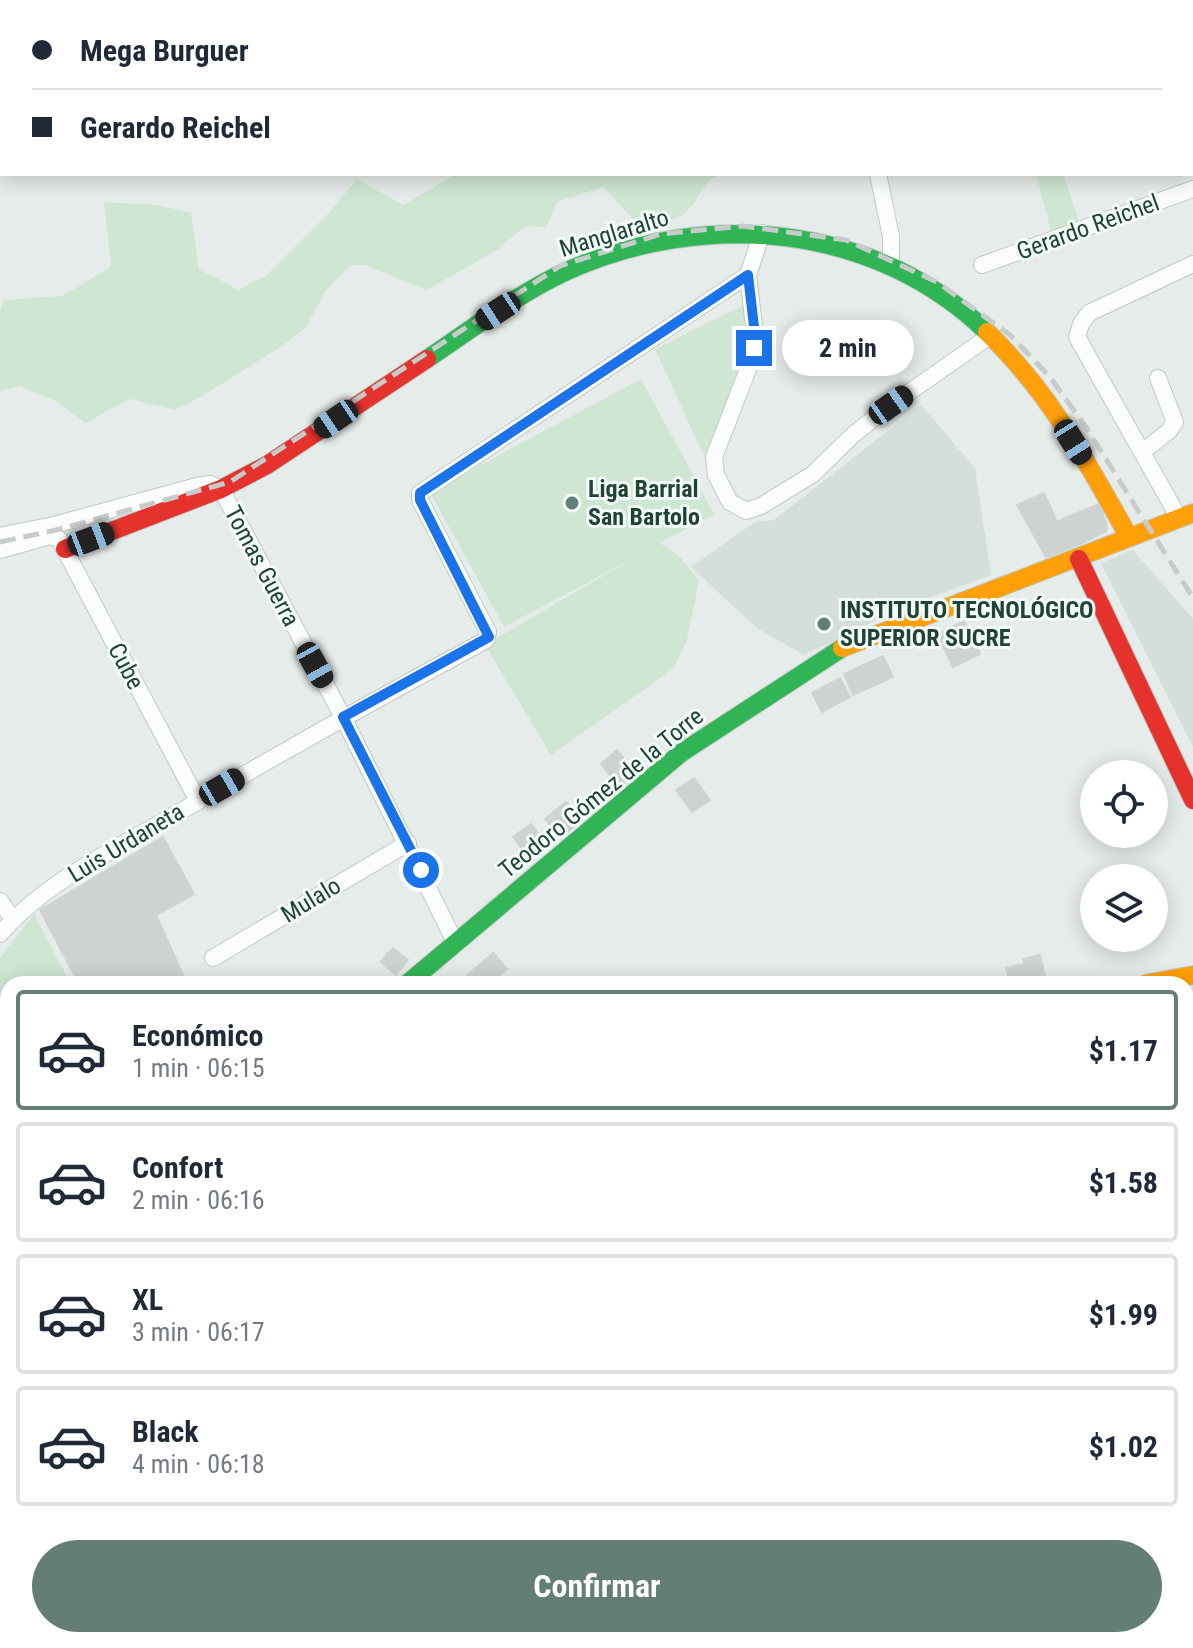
<!DOCTYPE html>
<html lang="es">
<meta charset="utf-8">
<style>
body{margin:0;font-family:"Roboto Condensed",sans-serif;background:#f6f6f7;color:#1f2937;height:100vh;display:flex;flex-direction:column;font-size:30px;white-space:nowrap}
*{box-sizing:border-box;margin:0}
p{font-size:26px;color:#747a83}
.icon{flex:none;width:44px;height:44px;fill:none;stroke:currentColor;stroke-width:2;stroke-linecap:round;stroke-linejoin:round}
.map{position:relative;flex:1;overflow:hidden}
.sheet{position:absolute;left:0px;top:976px;width:1194px;height:672px;display:flex;flex-direction:column;background:#fff;border-radius:24px 24px 0 0;box-shadow:0 4px 20px #0003}
.sheet>*{flex:none}
.top-card{position:absolute;left:0px;top:0px;width:1194px;height:176px;box-shadow:0 4px 20px #0003;display:grid;align-content:center;height:176px;padding:0 32px;background:#fff}
.fabs{position:absolute;left:1080px;top:760px;display:grid;gap:16px}
.fabs a{display:grid;place-items:center;width:88px;height:88px;border-radius:50%;background:#fff;box-shadow:0 4px 20px #0003;font-size:40px}
.end{position:absolute;width:36px;height:36px;margin:-18px;border:10px solid #1a73e8;background:#fff;box-shadow:0 0 0 4px #fff}
.from{border-radius:50%}
.bubble{position:absolute;height:56px;border-radius:28px;background:#fff;box-shadow:0 4px 20px #0003;font-size:26px;font-weight:700;line-height:56px;text-align:center}
.car{position:absolute;width:24px;height:48px;margin:-24px -12px;border-radius:10px;box-shadow:0 0 6px 2px #0007;background:linear-gradient(#222 24%,#8ab4d8 0 40%,#222 0 76%,#8ab4d8 0 86%,#222 0)}
.top-card b{display:flex;align-items:center;gap:28px;height:76px;font-size:30px}
.top-card b+b{border-top:2px solid #e0e1e3}
.top-card i{width:20px;height:20px;background:#1f2937}
ul{padding:14px 0 0;list-style:none}
li{display:flex;align-items:center;gap:24px;height:120px;margin:0 16px 12px;padding:0 16px;border:4px solid #e0e1e3;border-radius:8px}
li div{flex:1}
li b{display:block;font-size:30px}
li em{font-style:normal;font-weight:700}
li.on{border-color:#657e75}
li>.icon{width:72px;height:72px;stroke-width:1.5}
.action{display:flex;gap:16px;margin-top:auto;padding:16px 32px}
.action a{flex:1;height:92px;border-radius:48px;background:#657e75;color:#fff;font-size:32px;font-weight:700;line-height:92px;text-align:center}
.map>svg:first-child{display:block}
.built{fill:#d3dfd8}
.green{fill:#cee6d2}
.building{fill:#ccd3d0;stroke:#ced5d1;stroke-width:2}
.lines{fill:none;stroke-linecap:round;stroke-linejoin:round}
.street-casing{stroke:#c3c9c6;stroke-width:18}
.fast-casing{stroke:#c1cac6;stroke-width:20}
.slow-casing{stroke:#c1cac6;stroke-width:20}
.jam-casing{stroke:#c1cac6;stroke-width:20}
.street{stroke:#fbfcfc;stroke-width:16}
.fast{stroke:#30b455;stroke-width:18}
.slow{stroke:#ff9f0a;stroke-width:18}
.jam{stroke:#e5322d;stroke-width:18}
.rail{stroke:#c7ccca;stroke-width:5;stroke-dasharray:16 8;stroke-linecap:butt}
.route{stroke:#1a73e8;stroke-width:10}
.poi-dot{fill:#657e75;stroke:#f4faf7;stroke-width:3}
.labels{text-anchor:middle;dominant-baseline:central;stroke-width:6;stroke-linejoin:round;paint-order:stroke}
.street-label{font-size:24px;fill:#204336;stroke:#f4faf7}
.poi-label{font-size:24px;font-weight:bold;fill:#204336;stroke:#f4faf7;text-anchor:start}
</style>
<div class="map">
<svg width="1193" height="1648" viewBox="0 0 1193 1648">
<rect width="100%" height="100%" fill="#e6ece9"/>
<g class="built">
<polygon points="921,405 975,468 991,575 904,607 804,655 758,629 691,567 755,522 774,520"/>
<polygon points="1133,550 1193,619 1193,747 1101,563"/>
<polygon points="8,1095 8,1253 0,1258 0,1099"/>
</g>
<g class="green">
<path d="M457,174H720C702,181 702,195 690,208C680,220 662,223 648,228L633,219L604,187L558,201L546,227L525,226L497,250L427,290L365,265H350L326,290L306,327L288,342L204,395L175,410L130,399L85,423L58,402L20,386L0,391V310L4,300L62,296L111,267L104,202L157,205L191,213L199,269L238,290L267,275L328,214L357,179L403,205Z"/>
<polygon points="1036,174 1063,174 1080,224 1052,235"/>
<polygon points="746,304 743,362 705,458 655,349"/>
<polygon points="641,379 714,514 660,543 679,556 699,581 687,640 673,669 551,755 485,645 632,559 504,627 430,492"/>
<polygon points="34,914 71,984 8,984 8,1086 0,1091 0,958"/>
</g>
<g class="building">
<polygon points="1044,493 1057,522 1067,517 1078,545 1046,557 1017,505"/>
<polygon points="1099,504 1107,525 1106,531 1078,545 1067,517"/>
<polygon points="964,621 980,654 953,667 937,634"/>
<polygon points="883,656 893,677 853,695 844,674"/>
<polygon points="840,678 850,697 822,712 812,693"/>
<polygon points="617,750 636,773 619,787 601,764"/>
<polygon points="694,778 710,800 692,812 676,790"/>
<polygon points="566,802 581,820 572,828 556,810"/>
<polygon points="556,810 572,828 561,838 545,819"/>
<polygon points="531,824 548,847 530,860 513,837"/>
<polygon points="163,837 194,894 156,915 187,984 79,984 40,910"/>
<polygon points="393,948 408,960 402,967 387,954"/>
<polygon points="493,953 507,969 490,984 457,984"/>
<polygon points="387,954 402,967 396,975 381,962"/>
<polygon points="1040,955 1047,984 1010,984 1006,968 1024,964 1023,959"/>
<polygon points="3,1366 8,1377 8,1388 0,1392 0,1367"/>
<polygon points="845,1640 880,1640 876,1648 842,1648"/>
</g>
<g class="lines">
<g class="street-casing">
<g id="street">
<polyline points="701,0 702,2"/>
<polyline points="842,0 842,2"/>
<polyline points="628,2 634,0"/>
<polyline points="1004,2 1006,0"/>
<polyline points="0,109 2,109"/>
<polyline points="878,174 891,236 891,267"/>
<polyline points="762,233 748,275 755,335 752,359 714,457 716,475 730,502 746,511 761,506 813,474 854,434 891,405 991,335"/>
<polyline points="982,265 1193,189"/>
<polyline points="1142,452 1169,431 1175,422 1158,378"/>
<polyline points="1179,518 1077,337 1081,324 1089,313 1193,264"/>
<polyline points="0,536 54,525 197,486 210,484 221,489 343,717 455,942"/>
<polyline points="0,550 50,536 59,539 198,801"/>
<polyline points="0,901 13,919"/>
<path d="M0,934C45,882 112,851 171,817C275,756 380,697 486,640L488,632L420,500V493L748,275"/>
<polyline points="213,958 408,843"/>
<polyline points="1186,1314 1193,1310"/>
<polyline points="0,1352 8,1348"/>
<polyline points="0,1438 8,1434"/>
<polyline points="1186,1459 1193,1455"/>
<polyline points="0,1618 8,1613"/>
<polyline points="142,1640 146,1648"/>
<polyline points="331,1640 335,1648"/>
</g>
</g>
<g class="fast-casing">
<g id="fast">
<path d="M427,359C472,329 517,294 567,271C705,209 875,223 987,332"/>
<polyline points="407,984 681,753 842,648"/>
</g>
</g>
<g class="slow-casing">
<g id="slow">
<path d="M987,332C1050,393 1087,462 1129,537"/>
<polyline points="842,648 1193,513"/>
<polyline points="1145,984 1193,975"/>
<polyline points="1186,1014 1193,1012"/>
</g>
</g>
<g class="jam-casing">
<g id="jam">
<polyline points="65,549 221,489 267,465 427,359"/>
<polyline points="1079,559 1193,800"/>
<polyline points="0,1268 8,1264"/>
<polyline points="0,1309 8,1305"/>
</g>
</g>
<use href="#street" class="street"/>
<use href="#fast" class="fast"/>
<use href="#slow" class="slow"/>
<use href="#jam" class="jam"/>
<polyline class="rail" points="0,542 56,530 230,482 560,266 661,234 743,226 846,240 937,282 1010,335 1050,377 1084,424 1193,598"/>
</g>
<g class="lines">
<polyline class="route" points="421,870 343,717 489,637 420,500 420,493 748,275 755,335 754,348"/>
</g>
<g class="poi-dot">
<circle cx="572" cy="503" r="8"/>
<circle cx="824" cy="624" r="8"/>
</g>
<g class="labels">
<g class="street-label">
<text transform="translate(1088 227) rotate(-20)">Gerardo Reichel</text>
<text transform="translate(614 233) rotate(-17)">Manglaralto</text>
<text transform="translate(262 566) rotate(62)">Tomas Guerra</text>
<text transform="translate(126 666) rotate(62)">Cube</text>
<text transform="translate(601 793) rotate(-39)">Teodoro Gómez de la Torre</text>
<text transform="translate(126 843) rotate(-31)">Luis Urdaneta</text>
<text transform="translate(311 900) rotate(-31)">Mulalo</text>
</g>
<g class="poi-label">
<text x="588" y="489">Liga Barrial<tspan x="588" dy="28">San Bartolo</tspan></text>
<text x="840" y="610">INSTITUTO TECNOLÓGICO<tspan x="840" dy="28">SUPERIOR SUCRE</tspan></text>
</g>
</g>
</svg>
<div class="fabs">
<a><svg class="icon" aria-label="locate" viewBox="0 0 24 24"><circle cx="12" cy="12" r="6"/><path d="M12 2v4M12 18v4M2 12h4M18 12h4"/></svg></a>
<a><svg class="icon" aria-label="layers" viewBox="0 0 24 24"><path d="M12 4l9 5-9 5-9-5zM3 14l9 5 9-5"/></svg></a>
</div>
<i class="end from" style="left:421px;top:870px"></i>
<i class="end" style="left:754px;top:348px"></i>
<div class="bubble" style="left:782px;top:320px;width:132px">2 min</div>
<i class="car" style="left:498px;top:311px;rotate:237deg"></i>
<i class="car" style="left:891px;top:405px;rotate:55deg"></i>
<i class="car" style="left:336px;top:419px;rotate:236deg"></i>
<i class="car" style="left:1073px;top:442px;rotate:148deg"></i>
<i class="car" style="left:91px;top:539px;rotate:69deg"></i>
<i class="car" style="left:315px;top:665px;rotate:151deg"></i>
<i class="car" style="left:222px;top:787px;rotate:60deg"></i>
<div class="top-card">
<b><i class="from"></i>Mega Burguer</b>
<b><i></i>Gerardo Reichel</b>
</div>
<section class="sheet">
<ul>
<li class="on"><svg class="icon" aria-label="car" viewBox="0 0 24 24"><path d="M5 17H2v-5l4-1 3-4h7l3 4 3 1v5h-3M9 17h6M6 11h13"/><circle cx="7" cy="17" r="2"/><circle cx="17" cy="17" r="2"/></svg><div><b>Económico</b><p>1 min · 06:15</p></div><em>$1.17</em></li>
<li><svg class="icon" aria-label="car" viewBox="0 0 24 24"><path d="M5 17H2v-5l4-1 3-4h7l3 4 3 1v5h-3M9 17h6M6 11h13"/><circle cx="7" cy="17" r="2"/><circle cx="17" cy="17" r="2"/></svg><div><b>Confort</b><p>2 min · 06:16</p></div><em>$1.58</em></li>
<li><svg class="icon" aria-label="car" viewBox="0 0 24 24"><path d="M5 17H2v-5l4-1 3-4h7l3 4 3 1v5h-3M9 17h6M6 11h13"/><circle cx="7" cy="17" r="2"/><circle cx="17" cy="17" r="2"/></svg><div><b>XL</b><p>3 min · 06:17</p></div><em>$1.99</em></li>
<li><svg class="icon" aria-label="car" viewBox="0 0 24 24"><path d="M5 17H2v-5l4-1 3-4h7l3 4 3 1v5h-3M9 17h6M6 11h13"/><circle cx="7" cy="17" r="2"/><circle cx="17" cy="17" r="2"/></svg><div><b>Black</b><p>4 min · 06:18</p></div><em>$1.02</em></li>
</ul>
<div class="action"><a>Confirmar</a></div>
</section>
</div>
